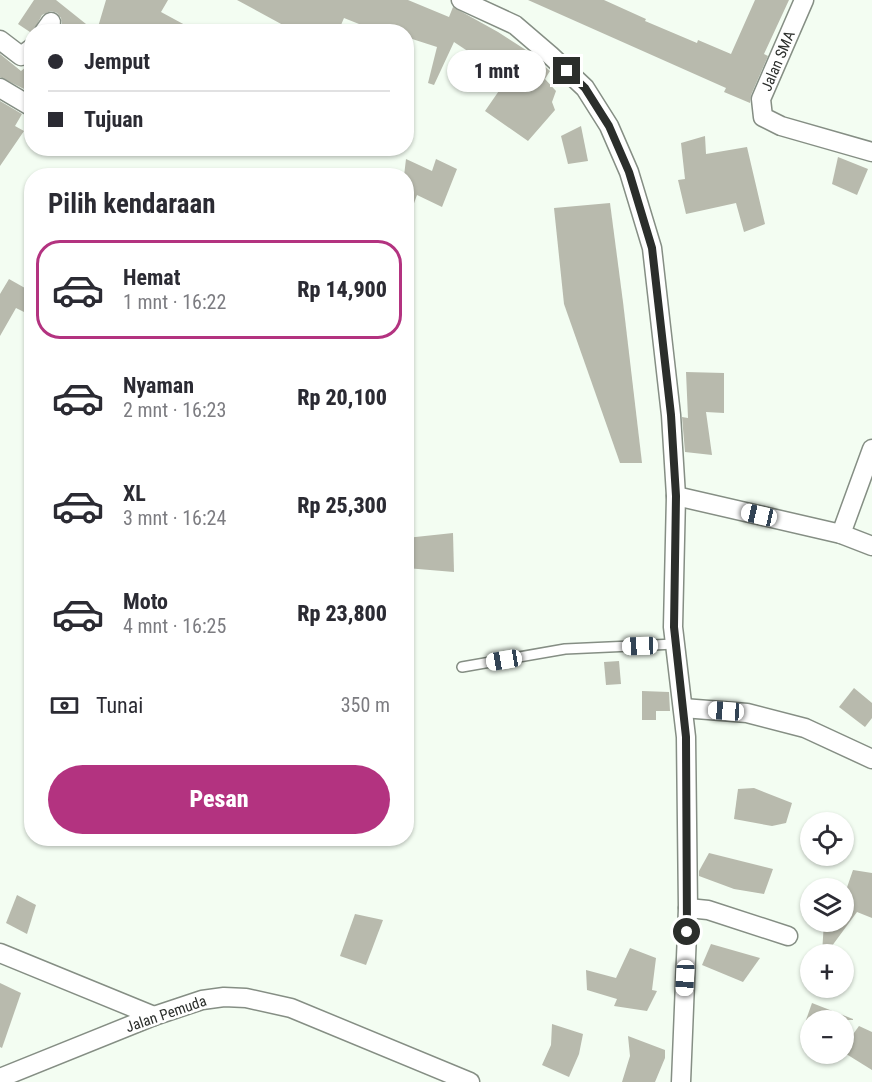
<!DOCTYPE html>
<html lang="id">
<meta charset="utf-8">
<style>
body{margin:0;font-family:"Roboto Condensed",sans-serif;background:#f2f2f3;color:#2b2b33;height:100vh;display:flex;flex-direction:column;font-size:22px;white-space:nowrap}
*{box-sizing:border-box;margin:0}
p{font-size:20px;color:#7c7c81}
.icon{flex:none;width:33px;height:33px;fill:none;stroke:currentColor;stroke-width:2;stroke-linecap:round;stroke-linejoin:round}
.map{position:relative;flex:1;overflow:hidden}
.panel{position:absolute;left:24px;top:168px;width:390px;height:678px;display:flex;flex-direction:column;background:#fff;border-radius:24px;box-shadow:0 2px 4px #0004}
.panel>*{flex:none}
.hud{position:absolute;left:24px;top:24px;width:390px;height:132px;border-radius:24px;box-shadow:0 2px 4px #0004;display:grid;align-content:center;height:132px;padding:0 24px;background:#fff}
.fabs{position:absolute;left:800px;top:812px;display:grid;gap:12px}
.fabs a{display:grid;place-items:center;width:54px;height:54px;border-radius:50%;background:#fff;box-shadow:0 2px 4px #0004;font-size:30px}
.end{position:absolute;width:27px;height:27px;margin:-14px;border:8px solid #2b2e2b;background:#fff;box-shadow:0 0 0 3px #fff}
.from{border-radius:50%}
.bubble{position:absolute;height:42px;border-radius:21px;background:#fff;box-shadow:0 2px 4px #0004;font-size:20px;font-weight:800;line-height:42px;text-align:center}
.car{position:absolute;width:18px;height:36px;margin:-18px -9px;border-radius:8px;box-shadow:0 0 4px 2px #0007;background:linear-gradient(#fff 24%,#345 0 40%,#fff 0 76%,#345 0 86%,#fff 0)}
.hud b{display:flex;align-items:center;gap:21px;height:57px;font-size:22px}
.hud b+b{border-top:2px solid #e1e1e2}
.hud i{width:15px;height:15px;background:#2b2b33}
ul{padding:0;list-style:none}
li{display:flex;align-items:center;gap:18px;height:99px;margin:0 12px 9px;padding:0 12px;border:3px solid transparent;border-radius:24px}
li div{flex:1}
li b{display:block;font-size:22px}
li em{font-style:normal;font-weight:800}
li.active{border-color:#b33380}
li>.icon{width:54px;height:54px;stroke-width:1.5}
h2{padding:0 24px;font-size:27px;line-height:72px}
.pay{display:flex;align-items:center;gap:15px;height:66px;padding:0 24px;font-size:22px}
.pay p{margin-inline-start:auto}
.primary-button{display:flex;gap:12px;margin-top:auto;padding:12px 24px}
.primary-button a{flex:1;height:69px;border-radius:36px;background:#b33380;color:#fff;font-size:24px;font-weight:800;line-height:69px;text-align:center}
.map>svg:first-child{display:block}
.building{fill:#b8baad}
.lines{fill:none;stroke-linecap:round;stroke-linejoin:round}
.service-casing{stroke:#858e84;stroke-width:12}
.minor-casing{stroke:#858e84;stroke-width:21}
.service{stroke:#fff;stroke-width:9}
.minor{stroke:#fff;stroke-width:18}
.route{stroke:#2b2e2b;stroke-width:8}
.labels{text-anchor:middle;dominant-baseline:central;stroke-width:5;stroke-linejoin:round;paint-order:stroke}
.street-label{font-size:15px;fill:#2b2e2b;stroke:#fff}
</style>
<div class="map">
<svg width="872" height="1082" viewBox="0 0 872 1082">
<rect width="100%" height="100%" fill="#f3fdf2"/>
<g class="building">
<polygon points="34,0 56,0 96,32 58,32 62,24 61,18 57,13 51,11 42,15 33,32 30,32 18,24"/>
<polygon points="106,0 168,0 161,12 198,32 168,32 154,24 150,32 106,32 98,27"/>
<polygon points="237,0 408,0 449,17 453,7 498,32 526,50 550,71 545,79 556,91 552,102 555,110 528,141 485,111 503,85 481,60 454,42 434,85 428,83 437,47 406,37 406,32 379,32 344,18 338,32 280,32 283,25"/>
<polygon points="528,0 604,0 646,19 645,21 697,43 698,40 731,54 755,0 789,0 764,54 768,56 751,95 750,103 724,92 726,88"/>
<polygon points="0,54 21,71 32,62 32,84 26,90 0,77"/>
<polygon points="0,101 22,114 15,126 24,131 0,166"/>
<polygon points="581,126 588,161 568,164 561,136"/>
<polygon points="705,136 706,154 747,147 765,224 744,232 736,203 686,214 678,180 685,179 681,143"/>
<polygon points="838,157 868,169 857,195 832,184"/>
<polygon points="406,159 432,171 436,159 457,169 442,207 417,195 408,220 406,176 404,176"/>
<polygon points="610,203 623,302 642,463 620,463 564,304 554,208"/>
<polygon points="9,279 32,292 32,303 26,313 16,308 0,336 0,294"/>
<polygon points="686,372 724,373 724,413 706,412 712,455 685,452 682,417 688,418"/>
<polygon points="453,533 454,572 406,568 406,538"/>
<polygon points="619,661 621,684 606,685 604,662"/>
<polygon points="854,688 872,703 872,718 865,727 839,707"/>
<polygon points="642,691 669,692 670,711 656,711 656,720 642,720"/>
<polygon points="754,788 792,803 786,823 772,826 734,819 738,789"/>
<polygon points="709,853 773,869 764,894 734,889 699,876 699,871"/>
<polygon points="853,870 872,873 872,918 857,912 826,954 822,954 824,921 843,921 843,899"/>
<polygon points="17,895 36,905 27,934 6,923"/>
<polygon points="355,914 383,920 366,965 340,956"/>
<polygon points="711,944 760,958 743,982 702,965"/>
<polygon points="630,948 656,958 652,990 657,991 647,1011 614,1006 617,999 587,990 586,970 616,978"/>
<polygon points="0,983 21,993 2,1048 0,1047"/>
<polygon points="812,1003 853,1019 853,1020 806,1020"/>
<polygon points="552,1024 583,1034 579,1054 569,1077 542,1065 551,1045"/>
<polygon points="859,1026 872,1032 872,1070 843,1052 843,1048"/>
<polygon points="628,1036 665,1050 665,1058 655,1082 622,1082 630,1056"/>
</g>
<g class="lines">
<g class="service-casing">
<polyline id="service" points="462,667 565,649 675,644"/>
</g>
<g class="minor-casing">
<g id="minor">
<polyline points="461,0 515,25 550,55 585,88 609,126 629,172 652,248 671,415 676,496 673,627 686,737 688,908 681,1082"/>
<polyline points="804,0 761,99 763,117 781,126 872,152"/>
<polyline points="44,32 51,22"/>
<polyline points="0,40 21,56 32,48"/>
<polyline points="0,88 32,107"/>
<polyline points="676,496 841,534 872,546"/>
<polyline points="841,534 872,449"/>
<polyline points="683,708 747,713 805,728 872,759"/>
<polyline points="688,908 708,910 788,936"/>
<polyline points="0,953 154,1016"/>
<polyline points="0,1078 154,1016 202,1000 224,997 246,998 291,1008 470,1082"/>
</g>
</g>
<use href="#service" class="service"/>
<use href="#minor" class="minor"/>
</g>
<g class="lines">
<polyline class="route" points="567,71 585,88 609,126 629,172 652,248 671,415 676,496 674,627 686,737 687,932"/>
</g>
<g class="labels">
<g class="street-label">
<text transform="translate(778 61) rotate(-67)">Jalan SMA</text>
<text transform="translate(166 1014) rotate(-19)">Jalan Pemuda</text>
</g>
</g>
</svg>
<div class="fabs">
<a><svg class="icon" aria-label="locate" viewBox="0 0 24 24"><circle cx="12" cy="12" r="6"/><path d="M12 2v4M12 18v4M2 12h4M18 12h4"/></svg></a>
<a><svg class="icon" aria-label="layers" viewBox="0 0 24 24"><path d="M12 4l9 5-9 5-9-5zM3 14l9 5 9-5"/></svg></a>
<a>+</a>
<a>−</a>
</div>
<i class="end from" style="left:687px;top:932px"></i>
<i class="end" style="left:567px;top:71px"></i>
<div class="bubble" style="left:447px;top:50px;width:99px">1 mnt</div>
<i class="car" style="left:759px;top:515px;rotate:283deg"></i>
<i class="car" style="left:640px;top:646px;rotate:268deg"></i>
<i class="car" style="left:504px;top:660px;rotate:261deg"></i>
<i class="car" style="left:726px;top:711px;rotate:274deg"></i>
<i class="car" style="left:685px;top:978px;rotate:183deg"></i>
<div class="hud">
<b><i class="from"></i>Jemput</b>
<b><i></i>Tujuan</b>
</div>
<section class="panel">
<h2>Pilih kendaraan</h2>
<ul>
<li class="active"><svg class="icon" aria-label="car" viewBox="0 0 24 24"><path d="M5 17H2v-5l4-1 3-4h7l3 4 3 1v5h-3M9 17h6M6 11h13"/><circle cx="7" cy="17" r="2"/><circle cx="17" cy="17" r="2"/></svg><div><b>Hemat</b><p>1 mnt · 16:22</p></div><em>Rp 14,900</em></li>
<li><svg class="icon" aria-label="car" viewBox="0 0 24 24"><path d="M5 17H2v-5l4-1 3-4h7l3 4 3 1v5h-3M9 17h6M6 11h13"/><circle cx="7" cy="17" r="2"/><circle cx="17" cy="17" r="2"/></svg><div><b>Nyaman</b><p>2 mnt · 16:23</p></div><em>Rp 20,100</em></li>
<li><svg class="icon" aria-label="car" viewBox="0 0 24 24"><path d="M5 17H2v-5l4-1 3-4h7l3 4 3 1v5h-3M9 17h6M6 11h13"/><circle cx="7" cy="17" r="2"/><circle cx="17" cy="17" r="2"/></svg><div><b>XL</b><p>3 mnt · 16:24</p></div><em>Rp 25,300</em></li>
<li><svg class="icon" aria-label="car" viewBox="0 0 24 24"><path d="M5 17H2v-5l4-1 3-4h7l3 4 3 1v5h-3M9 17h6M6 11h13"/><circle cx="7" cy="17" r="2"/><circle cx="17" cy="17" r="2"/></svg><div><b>Moto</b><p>4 mnt · 16:25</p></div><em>Rp 23,800</em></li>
</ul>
<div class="pay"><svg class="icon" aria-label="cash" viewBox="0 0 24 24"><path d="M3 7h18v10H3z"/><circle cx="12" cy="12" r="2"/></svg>Tunai<p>350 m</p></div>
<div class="primary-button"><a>Pesan</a></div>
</section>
</div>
